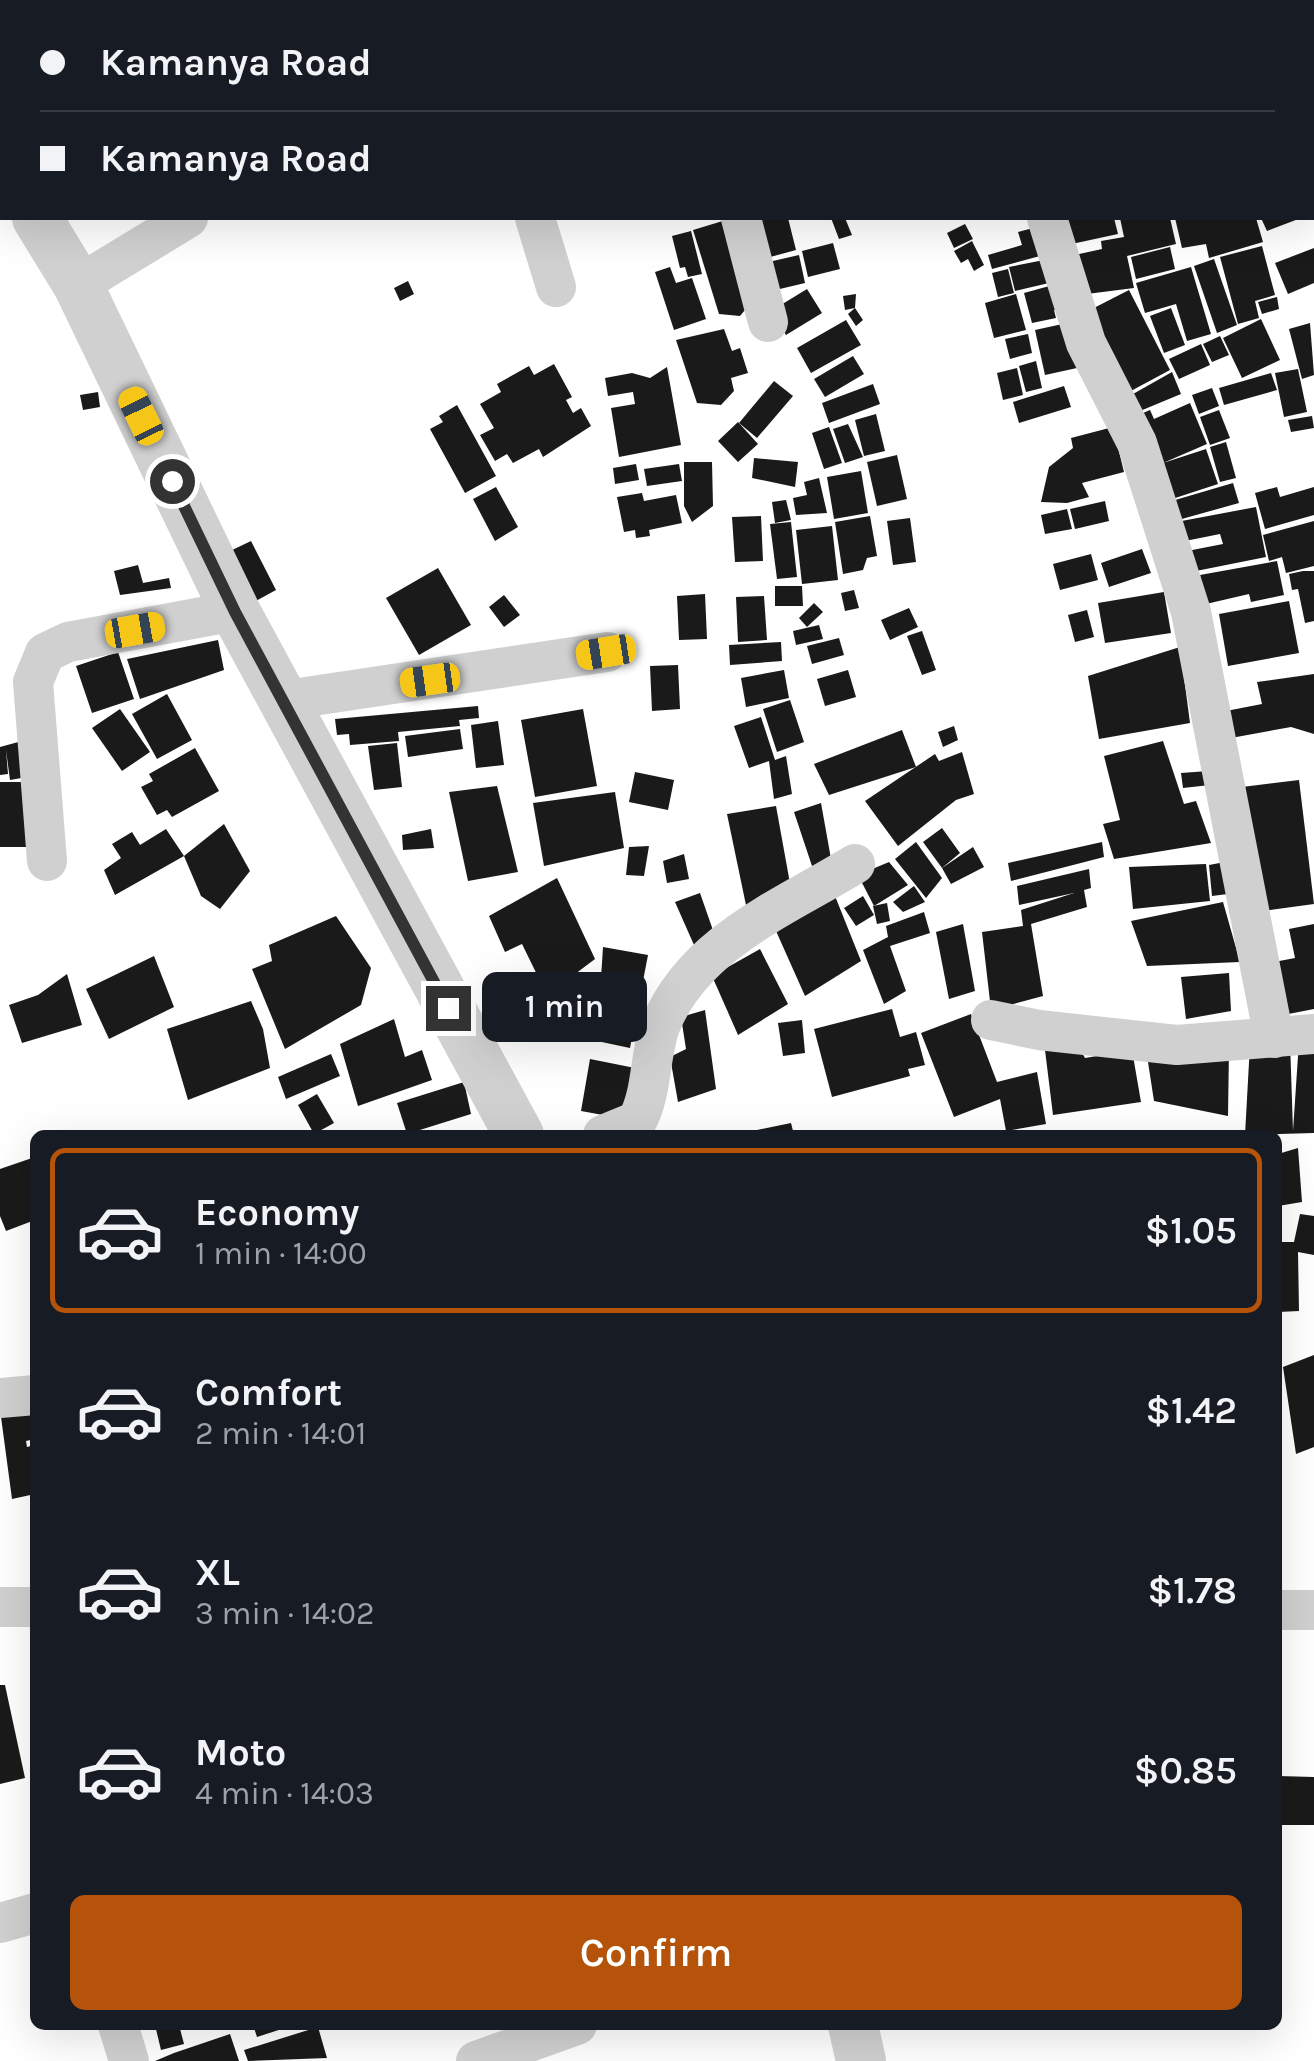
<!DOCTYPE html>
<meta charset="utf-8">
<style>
body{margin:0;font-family:Karla,sans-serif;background:#20242c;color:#f1f3f6;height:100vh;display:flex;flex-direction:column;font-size:38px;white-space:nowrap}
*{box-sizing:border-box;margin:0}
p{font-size:32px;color:#9ea1a6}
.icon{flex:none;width:55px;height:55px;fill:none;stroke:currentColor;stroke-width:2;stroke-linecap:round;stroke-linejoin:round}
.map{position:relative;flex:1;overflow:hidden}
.details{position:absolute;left:30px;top:1130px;width:1252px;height:900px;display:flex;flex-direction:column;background:#171b24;border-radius:15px;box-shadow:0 10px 40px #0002}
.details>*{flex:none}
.banner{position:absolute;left:0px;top:0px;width:1315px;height:220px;box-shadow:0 10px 40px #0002;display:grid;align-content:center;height:220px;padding:0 40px;background:#171b24}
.end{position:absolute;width:45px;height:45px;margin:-22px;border:12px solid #333;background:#fff;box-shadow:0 0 0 5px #fff}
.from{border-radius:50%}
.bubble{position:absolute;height:70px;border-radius:15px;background:#171b24;box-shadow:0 10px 40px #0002;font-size:32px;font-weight:600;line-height:70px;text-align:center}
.car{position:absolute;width:30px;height:60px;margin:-30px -15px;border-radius:12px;box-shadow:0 0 8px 2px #0007;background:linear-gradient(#f5c518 24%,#345 0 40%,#f5c518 0 76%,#345 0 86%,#f5c518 0)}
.banner b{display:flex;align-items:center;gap:35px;height:95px;font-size:38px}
.banner b+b{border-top:2px solid #363941}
.banner i{width:25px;height:25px;background:#f1f3f6}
ul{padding:18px 0 0;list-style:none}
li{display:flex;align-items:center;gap:30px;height:165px;margin:0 20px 15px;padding:0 20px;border:5px solid transparent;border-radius:15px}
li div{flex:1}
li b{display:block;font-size:38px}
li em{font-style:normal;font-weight:600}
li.selected{border-color:#b45309}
li>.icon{width:90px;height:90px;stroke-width:1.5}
.action{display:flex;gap:20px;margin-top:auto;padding:20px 40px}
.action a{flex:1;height:115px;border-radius:15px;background:#b45309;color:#fff;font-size:40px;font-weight:600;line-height:115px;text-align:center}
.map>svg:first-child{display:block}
.building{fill:#1a1a1a}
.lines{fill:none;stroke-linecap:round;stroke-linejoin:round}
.minor{stroke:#d0d0d0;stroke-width:40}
.tertiary{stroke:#d0d0d0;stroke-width:50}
.route{stroke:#333;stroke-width:12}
</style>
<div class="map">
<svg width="1314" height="2061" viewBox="0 0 1314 2061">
<rect width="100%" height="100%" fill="#fff"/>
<g class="building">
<polygon points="753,218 788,218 796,250 763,259"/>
<polygon points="831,218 845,218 852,235 839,239"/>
<polygon points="1060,218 1114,218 1118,234 1067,245"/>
<polygon points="1120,218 1170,218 1176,244 1127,256 1134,288 1079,295 1070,256 1102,249 1101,241 1124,237"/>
<polygon points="1175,218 1256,218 1263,242 1209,258 1206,244 1182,248"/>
<polygon points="1261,218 1301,218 1267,231"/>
<polygon points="726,220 750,304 740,316 719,314 693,230"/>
<polygon points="965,224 973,239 954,248 947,233"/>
<polygon points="1033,228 1040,256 992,269 988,255 1022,245 1018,232"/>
<polygon points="691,231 702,274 688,277 685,267 680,268 672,236"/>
<polygon points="972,241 984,265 974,271 968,259 961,263 954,251"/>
<polygon points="833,243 840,269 808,277 802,251"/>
<polygon points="1262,246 1275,295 1255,301 1259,318 1238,324 1220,257"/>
<polygon points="1170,247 1175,269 1136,279 1131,257"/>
<polygon points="1314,248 1314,283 1288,294 1275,263"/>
<polygon points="799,255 805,283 763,293 756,265"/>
<polygon points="1214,259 1237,325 1217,333 1194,266"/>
<polygon points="1044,260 1049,283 1015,291 1009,267"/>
<polygon points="670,267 676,283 692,278 706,319 674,330 655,272"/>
<polygon points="1191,267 1211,334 1187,341 1176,304 1145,313 1136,283"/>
<polygon points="1008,269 1014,293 998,297 992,273"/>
<polygon points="408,281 414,294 400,301 394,288"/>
<polygon points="1053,285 1059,309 1054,310 1056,318 1032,323 1024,293"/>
<polygon points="807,289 822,313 786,335 771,311"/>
<polygon points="1129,290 1170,370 1129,392 1088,311"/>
<polygon points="856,294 855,308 863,320 856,326 848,314 855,308 845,310 843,296"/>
<polygon points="1016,294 1026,330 994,338 985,303"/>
<polygon points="1277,297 1279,309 1262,314 1258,302"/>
<polygon points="1171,308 1185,345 1164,353 1150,316"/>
<polygon points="1261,319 1280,360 1242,378 1223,338"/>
<polygon points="846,320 861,345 811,373 797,348"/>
<polygon points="1067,323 1077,368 1045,375 1035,330"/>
<polygon points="1310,323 1314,375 1302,379 1289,329"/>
<polygon points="724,329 732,351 740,348 748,373 731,378 734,391 721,405 697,403 676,340"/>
<polygon points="1028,334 1032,353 1010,359 1005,339"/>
<polygon points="1220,336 1229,355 1212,362 1203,344"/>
<polygon points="1201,344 1210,365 1179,379 1169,359"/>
<polygon points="853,356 864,374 825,397 814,379"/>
<polygon points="1036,361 1042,388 1026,392 1019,366"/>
<polygon points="554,364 572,397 566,400 573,413 581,408 591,426 543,457 539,449 513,463 507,454 495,461 480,435 494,428 480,404 501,392 497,384 529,366 534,375"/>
<polygon points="667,367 681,445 619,457 611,408 635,404 633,392 608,396 605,378 632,373 650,378"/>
<polygon points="1017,368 1023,395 1003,400 997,373"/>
<polygon points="1298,369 1307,412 1284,417 1275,373"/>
<polygon points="1172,372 1181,394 1140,411 1133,394"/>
<polygon points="1271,373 1277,390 1224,405 1219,388"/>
<polygon points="774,381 793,396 757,438 739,423"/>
<polygon points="873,384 880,404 829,423 822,403"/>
<polygon points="1064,386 1071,407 1019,423 1013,402"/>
<polygon points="1212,388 1219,406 1199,414 1192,395"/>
<polygon points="98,392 100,407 83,410 80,395"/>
<polygon points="1190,403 1207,444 1163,463 1206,449 1218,484 1169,500 1134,417 1150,410 1154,419"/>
<polygon points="457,405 496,476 465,493 430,429 443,422 439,416"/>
<polygon points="1219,410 1230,438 1210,445 1200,417"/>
<polygon points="876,414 885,451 864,456 855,420"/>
<polygon points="1312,416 1314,428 1291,432 1288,420"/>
<polygon points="738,422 758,444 738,462 718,441"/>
<polygon points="848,424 863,457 845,463 833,429"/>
<polygon points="829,427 842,463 824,469 812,433"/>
<polygon points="1113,427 1124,472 1082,483 1089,497 1067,503 1041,502 1049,467 1073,448 1071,438"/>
<polygon points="1226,442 1236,478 1220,482 1210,447"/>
<polygon points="897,455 907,499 877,506 867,462"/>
<polygon points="754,458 798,462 795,487 752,478"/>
<polygon points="684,462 712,462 713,506 692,522 684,506"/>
<polygon points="636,464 639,480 615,484 613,468"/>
<polygon points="679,464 682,481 647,486 644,469"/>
<polygon points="861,471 868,513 834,519 827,477"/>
<polygon points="819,478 827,513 796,515 793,498 807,495 804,482"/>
<polygon points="1233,483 1239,503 1171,522 1165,503"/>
<polygon points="496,487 518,527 495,541 473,499"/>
<polygon points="1277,487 1280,497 1314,487 1314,515 1265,529 1255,493"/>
<polygon points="642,493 644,501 676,495 682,523 649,530 650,536 636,538 635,530 624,532 617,497"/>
<polygon points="786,500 791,520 775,523 772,502"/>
<polygon points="1105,501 1109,521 1075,529 1070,509"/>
<polygon points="1256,507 1266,557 1186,573 1182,552 1223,544 1220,534 1175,543 1171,523"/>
<polygon points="1067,509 1072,529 1045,534 1041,515"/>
<polygon points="761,516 763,561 735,562 732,517"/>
<polygon points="870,516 877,556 867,558 863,570 843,574 835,522"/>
<polygon points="910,518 916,562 893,565 887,521"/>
<polygon points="1314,521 1314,566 1286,573 1282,557 1269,561 1263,535"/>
<polygon points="791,522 797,577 777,579 770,524"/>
<polygon points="832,526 838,580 802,584 796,530"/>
<polygon points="251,541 276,590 252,603 226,553"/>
<polygon points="1142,549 1151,573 1109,587 1101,563"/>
<polygon points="1091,554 1098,580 1060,590 1053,564"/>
<polygon points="1277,561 1284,595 1251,602 1249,594 1206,604 1200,575"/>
<polygon points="138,565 143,583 169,578 171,588 120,595 114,571"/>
<polygon points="438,568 471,625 419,655 386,598"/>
<polygon points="1303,571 1314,571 1314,621 1305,623 1298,589 1292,590 1289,574"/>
<polygon points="775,586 802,586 803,606 775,606"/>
<polygon points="854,590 859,608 845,611 841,593"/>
<polygon points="1164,592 1171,633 1105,643 1098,603"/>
<polygon points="705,594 707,639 679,640 677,596"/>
<polygon points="504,595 520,615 504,627 489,607"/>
<polygon points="764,596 767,640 738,642 736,597"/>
<polygon points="1289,601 1299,653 1228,666 1219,614"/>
<polygon points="814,603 823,612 807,627 799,618"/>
<polygon points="909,608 918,627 890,640 881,620"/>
<polygon points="1087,610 1094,637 1075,642 1068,615"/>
<polygon points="819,625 823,639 796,645 793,631"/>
<polygon points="922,631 936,670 922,675 907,636"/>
<polygon points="839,638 844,655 812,664 807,646"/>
<polygon points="218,640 224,670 140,699 127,659"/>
<polygon points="781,642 782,661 730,665 729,645"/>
<polygon points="1180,647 1190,723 1099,739 1088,676"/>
<polygon points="118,652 134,699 92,713 76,666"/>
<polygon points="678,665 680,709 652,711 650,666"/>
<polygon points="784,670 789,698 746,707 741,678"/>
<polygon points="848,670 856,697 825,706 817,679"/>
<polygon points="1314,674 1314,734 1291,727 1231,738 1226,711 1262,704 1257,682"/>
<polygon points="167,694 192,740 157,759 132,714"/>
<polygon points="790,700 804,742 777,752 763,709"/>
<polygon points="478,706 479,718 459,720 460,726 398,732 399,741 350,745 349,734 337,735 335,719"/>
<polygon points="120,709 150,752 122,771 92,728"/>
<polygon points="583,709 597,786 535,797 521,720"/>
<polygon points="761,717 775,760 786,756 792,794 774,799 769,761 749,768 734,726"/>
<polygon points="498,721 504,765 476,768 471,725"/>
<polygon points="954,726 958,740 943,747 938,732"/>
<polygon points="460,729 463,749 408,757 405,736"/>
<polygon points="902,730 916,767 829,795 814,764"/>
<polygon points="22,741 27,777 10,780 6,750 8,774 0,775 0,747"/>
<polygon points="1163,741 1184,804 1196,801 1211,843 1114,859 1103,824 1120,820 1104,756"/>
<polygon points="397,743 402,787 374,790 368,746"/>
<polygon points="195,748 219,791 172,817 167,810 157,815 141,787 153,781 149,774"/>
<polygon points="962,752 974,794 956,800 898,846 865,801 935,754 939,761"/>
<polygon points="1208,771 1210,785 1183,788 1181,773"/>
<polygon points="635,772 674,780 668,810 629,802"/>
<polygon points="1299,780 1314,904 1256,912 1242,787"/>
<polygon points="0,782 27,782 26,847 0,847"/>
<polygon points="497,786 518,872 468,881 449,792"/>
<polygon points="615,792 624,848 544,866 533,803"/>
<polygon points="821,803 833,870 815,875 794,812"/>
<polygon points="776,806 793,900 747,910 727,814"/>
<polygon points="224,824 250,871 220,909 201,896 184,856"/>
<polygon points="942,828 960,853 942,868 923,842"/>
<polygon points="166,829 184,856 115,895 104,870 121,858 112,844 132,832 140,845"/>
<polygon points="431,829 434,848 403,850 402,835"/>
<polygon points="916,842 942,878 926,898 895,859"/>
<polygon points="1102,842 1104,857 1011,881 1008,863"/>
<polygon points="649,846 644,876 626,875 629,847"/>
<polygon points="973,847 984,867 951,884 942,868"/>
<polygon points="684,854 689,879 667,883 663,861"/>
<polygon points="889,862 908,885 874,906 858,875"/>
<polygon points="1225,862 1228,894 1212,896 1209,865"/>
<polygon points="1206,864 1210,901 1133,909 1129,867"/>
<polygon points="1089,869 1091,888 1084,890 1087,907 1031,924 1043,996 991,1010 982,932 1023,926 1021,910 1074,893 1019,905 1017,886"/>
<polygon points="557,878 595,959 547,995 522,944 505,952 489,916"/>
<polygon points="829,881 861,961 805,996 772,922"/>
<polygon points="914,886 925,902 903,912 893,902"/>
<polygon points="700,893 715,936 694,945 675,902"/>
<polygon points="863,896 874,915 856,926 844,908"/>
<polygon points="1223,902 1240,962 1147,966 1131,921"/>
<polygon points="887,903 890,921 877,924 873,906"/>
<polygon points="924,912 930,933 890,946 906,991 884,1004 863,950 888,937 886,926"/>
<polygon points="336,916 371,968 361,1005 285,1049 252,969 272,961 269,945"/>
<polygon points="963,924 975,991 949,999 936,932"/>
<polygon points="1314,924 1314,1009 1273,1017 1264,964 1295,958 1289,929"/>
<polygon points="603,947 648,955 630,1048 597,1041"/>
<polygon points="760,949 788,1004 738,1035 712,976"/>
<polygon points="154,956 174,1007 109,1039 86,989"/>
<polygon points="1229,973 1231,1011 1186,1019 1181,977"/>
<polygon points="67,974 82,1025 22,1043 9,1005 38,995"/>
<polygon points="251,1001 263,1029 270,1068 188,1100 167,1029"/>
<polygon points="892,1009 900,1037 916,1032 925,1065 908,1069 910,1076 832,1097 814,1029"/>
<polygon points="705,1010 716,1089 678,1102 670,1057 686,1049 681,1017"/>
<polygon points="971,1014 997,1082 1037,1072 1046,1124 1006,1131 1000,1099 954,1117 921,1033"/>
<polygon points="394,1019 405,1057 422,1050 432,1080 358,1106 340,1044"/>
<polygon points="802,1020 805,1053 783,1056 778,1023"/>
<polygon points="1314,1040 1314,1133 1245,1135 1250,1044 1290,1041 1293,1131 1299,1041"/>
<polygon points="1077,1044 1085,1058 1132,1050 1141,1102 1053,1115 1045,1050"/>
<polygon points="1229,1048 1228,1116 1154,1101 1148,1062"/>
<polygon points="331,1054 340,1076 286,1099 278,1077"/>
<polygon points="590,1059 635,1068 625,1119 581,1111"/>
<polygon points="464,1082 471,1114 407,1134 397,1103"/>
<polygon points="317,1094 334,1123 314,1134 298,1105"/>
<polygon points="791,1123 794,1135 752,1135 752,1131"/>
<polygon points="1298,1148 1302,1202 1278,1206 1278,1154"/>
<polygon points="35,1157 35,1220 6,1231 0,1216 0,1169"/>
<polygon points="1300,1214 1314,1216 1314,1255 1298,1252 1299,1311 1278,1312 1278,1242 1294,1242"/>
<polygon points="1314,1355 1314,1447 1296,1454 1283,1367"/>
<polygon points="35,1411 35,1439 26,1441 27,1447 35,1445 35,1494 12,1499 1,1417"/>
<polygon points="0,1685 5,1685 25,1778 0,1784"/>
<polygon points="1278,1776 1314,1777 1314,1825 1278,1825"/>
<polygon points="155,2025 179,2025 184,2044 161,2050"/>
<polygon points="253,2025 291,2025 291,2026 257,2037"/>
<polygon points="318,2027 327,2058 248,2061 244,2050"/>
<polygon points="230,2034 239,2061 155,2061 174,2053"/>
</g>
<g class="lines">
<g class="minor">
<polyline points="671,0 672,2"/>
<polyline points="559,2 566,0"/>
<polyline points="535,218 556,287"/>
<polyline points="741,218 768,322"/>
<polyline points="1047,218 1086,343 1137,443 1191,612 1274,1038"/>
<polyline points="78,285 188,218"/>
<polyline points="286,700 607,652"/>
<polyline points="47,861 33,682 45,653 68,642 235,611"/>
<polyline points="991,1020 1039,1030 1177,1045 1314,1034"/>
<path d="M603,1135L637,1121C653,1092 649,1054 661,1024C695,942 785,907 855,864"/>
<polyline points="0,1398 35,1395"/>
<polyline points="0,1607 35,1607"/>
<polyline points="1278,1610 1314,1610"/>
<polyline points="0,1923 35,1913"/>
<polyline points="118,2025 129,2061"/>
<polyline points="476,2061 577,2025"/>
</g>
<g class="tertiary">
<polyline points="0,157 2,161"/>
<polyline points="37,218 78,285 235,611 519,1135"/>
<polyline points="853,2025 861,2061"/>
</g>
</g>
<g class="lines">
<polyline class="route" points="172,481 235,612 448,1008"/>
</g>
</svg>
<i class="end from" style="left:172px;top:481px"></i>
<i class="end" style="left:448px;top:1008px"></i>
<div class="bubble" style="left:482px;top:972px;width:165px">1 min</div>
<i class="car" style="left:141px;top:416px;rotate:334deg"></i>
<i class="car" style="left:135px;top:630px;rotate:80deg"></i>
<i class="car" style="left:606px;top:652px;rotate:261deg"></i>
<i class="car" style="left:430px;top:680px;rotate:262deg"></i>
<div class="banner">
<b><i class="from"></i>Kamanya Road</b>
<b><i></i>Kamanya Road</b>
</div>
<section class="details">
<ul>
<li class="selected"><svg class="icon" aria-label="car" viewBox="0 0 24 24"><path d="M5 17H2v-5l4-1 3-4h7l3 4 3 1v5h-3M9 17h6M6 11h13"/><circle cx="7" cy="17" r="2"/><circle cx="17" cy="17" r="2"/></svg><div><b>Economy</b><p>1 min · 14:00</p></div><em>$1.05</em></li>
<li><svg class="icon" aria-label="car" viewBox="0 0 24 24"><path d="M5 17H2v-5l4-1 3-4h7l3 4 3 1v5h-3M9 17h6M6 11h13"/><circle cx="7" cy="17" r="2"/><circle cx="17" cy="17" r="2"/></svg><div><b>Comfort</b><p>2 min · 14:01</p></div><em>$1.42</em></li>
<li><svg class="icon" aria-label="car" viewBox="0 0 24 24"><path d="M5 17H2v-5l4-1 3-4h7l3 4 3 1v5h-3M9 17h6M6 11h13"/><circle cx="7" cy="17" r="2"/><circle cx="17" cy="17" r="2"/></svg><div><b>XL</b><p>3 min · 14:02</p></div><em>$1.78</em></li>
<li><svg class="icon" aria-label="car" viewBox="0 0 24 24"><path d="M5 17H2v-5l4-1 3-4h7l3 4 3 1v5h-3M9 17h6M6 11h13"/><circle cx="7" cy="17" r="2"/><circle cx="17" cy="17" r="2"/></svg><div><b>Moto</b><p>4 min · 14:03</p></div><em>$0.85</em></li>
</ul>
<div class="action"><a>Confirm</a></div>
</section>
</div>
